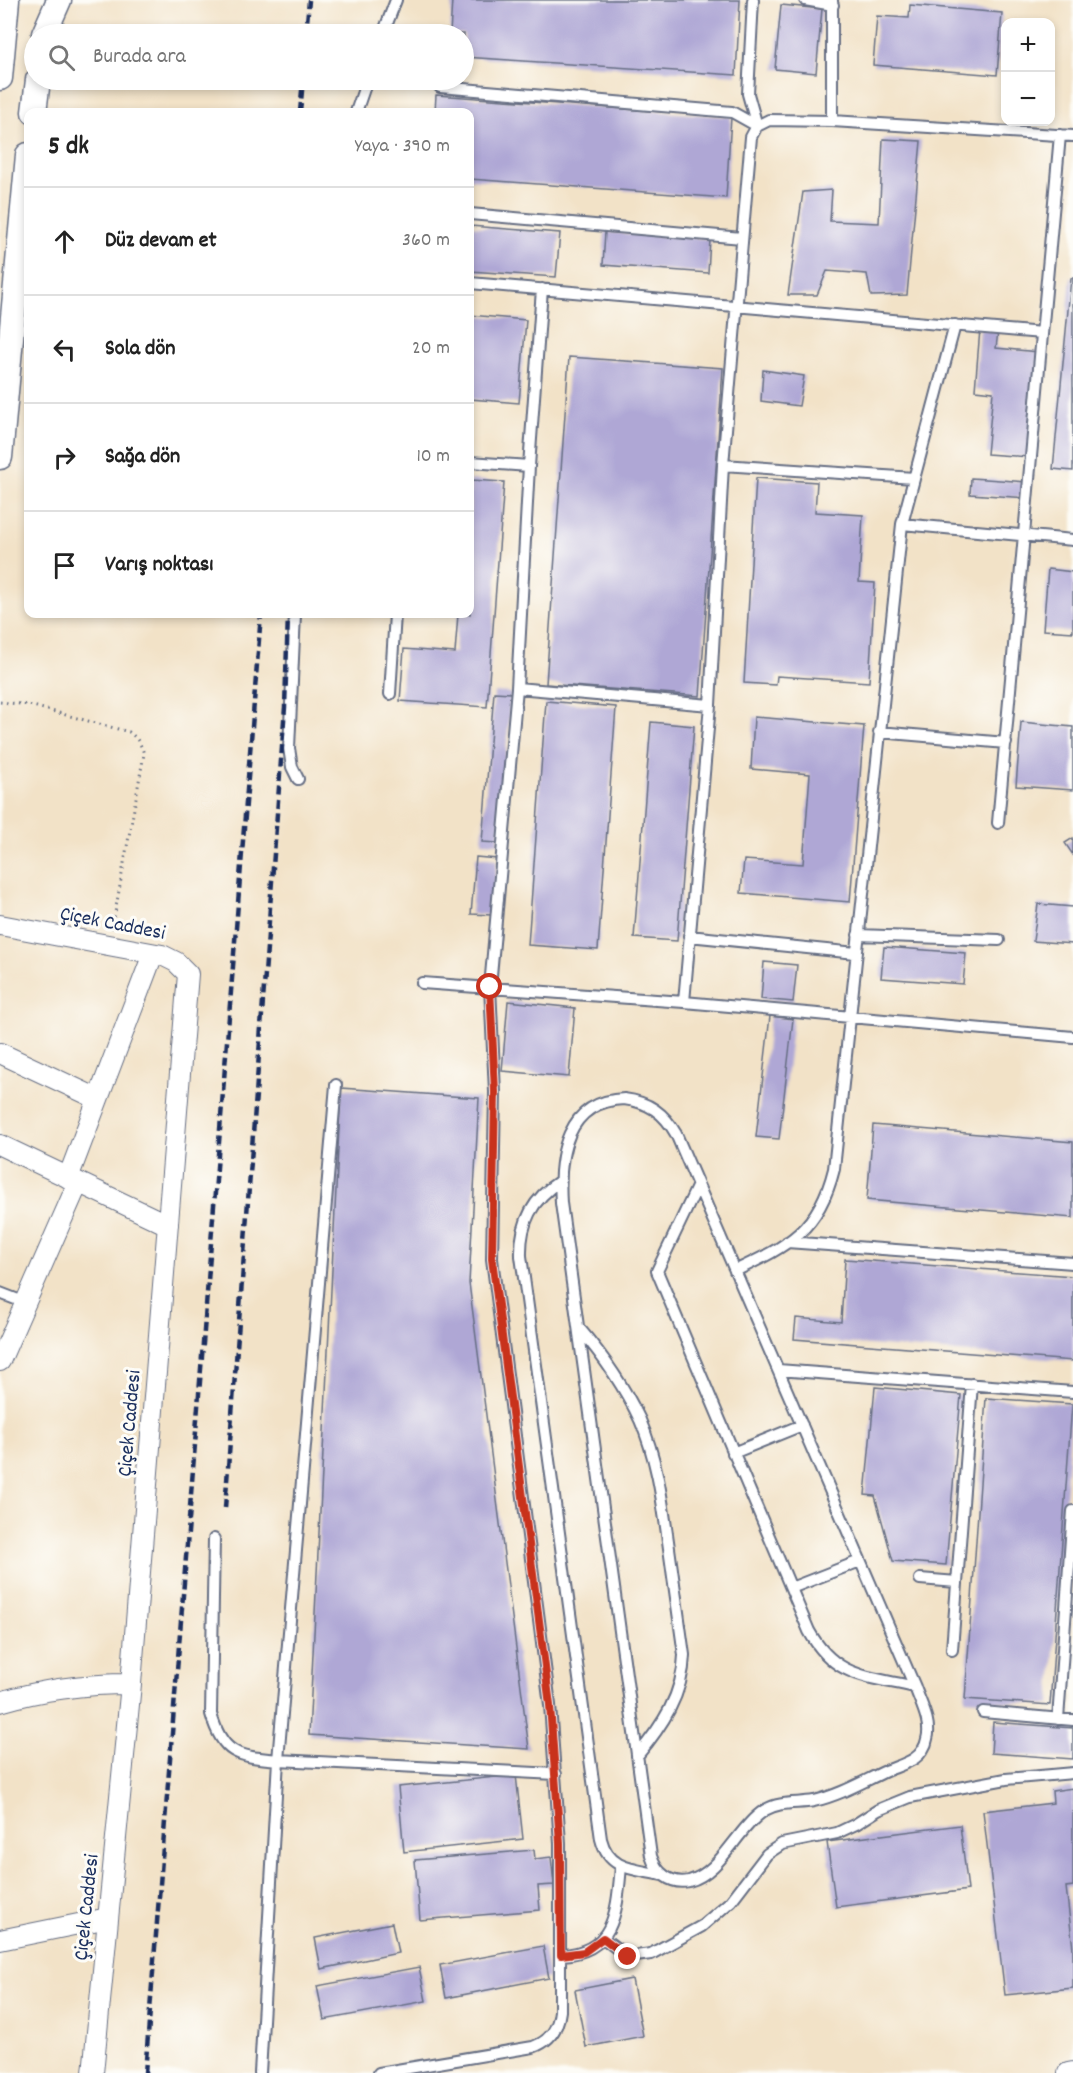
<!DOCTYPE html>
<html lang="tr">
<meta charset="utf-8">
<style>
body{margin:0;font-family:Dekko,sans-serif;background:#f2f2f2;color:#222}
.controls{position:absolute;right:18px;top:18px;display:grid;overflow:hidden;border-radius:12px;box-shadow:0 3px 9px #0003}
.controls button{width:54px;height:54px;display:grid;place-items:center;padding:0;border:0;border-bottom:2px solid #e0e0e0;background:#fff;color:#222;font:30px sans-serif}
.stop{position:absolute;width:18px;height:18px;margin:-14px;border:4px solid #c8321e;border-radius:50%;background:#fff}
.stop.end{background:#c8321e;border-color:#fff;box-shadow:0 2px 6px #0008}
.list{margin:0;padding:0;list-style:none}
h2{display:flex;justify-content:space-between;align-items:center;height:78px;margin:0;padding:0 24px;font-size:26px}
h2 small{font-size:20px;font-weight:400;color:#767676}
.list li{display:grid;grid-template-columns:39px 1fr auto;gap:18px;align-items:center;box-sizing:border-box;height:108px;padding:0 24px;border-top:2px solid #e0e0e0}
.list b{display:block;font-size:22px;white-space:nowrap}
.list em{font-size:20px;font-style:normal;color:#767676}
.icon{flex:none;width:33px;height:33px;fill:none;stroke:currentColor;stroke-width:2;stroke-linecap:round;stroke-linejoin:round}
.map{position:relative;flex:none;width:1073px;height:2073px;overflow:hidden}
.search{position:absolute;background:#fff;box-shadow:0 3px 9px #0003;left:24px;top:24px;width:450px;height:66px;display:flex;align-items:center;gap:15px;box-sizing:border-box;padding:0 21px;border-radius:33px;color:#767676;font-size:22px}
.panel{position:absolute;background:#fff;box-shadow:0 3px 9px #0003;left:24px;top:108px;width:450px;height:510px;border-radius:12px}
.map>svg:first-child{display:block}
.building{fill:#afa7d5}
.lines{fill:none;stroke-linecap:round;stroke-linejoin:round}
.service-casing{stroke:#666e83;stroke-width:14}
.minor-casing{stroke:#666e83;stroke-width:22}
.tertiary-casing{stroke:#666e83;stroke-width:27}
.path{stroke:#666e83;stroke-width:3;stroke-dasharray:1.5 4.5;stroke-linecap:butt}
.service{stroke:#fff;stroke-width:10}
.minor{stroke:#fff;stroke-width:20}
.tertiary{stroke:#fff;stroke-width:24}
.rail{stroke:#1b2f5e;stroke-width:4.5;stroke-dasharray:9 4.5;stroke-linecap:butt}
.route{stroke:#c8321e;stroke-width:8}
.labels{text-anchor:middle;stroke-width:6;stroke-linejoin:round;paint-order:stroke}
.street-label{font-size:21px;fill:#1b2f5e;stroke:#fdfcf7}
</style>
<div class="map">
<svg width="1073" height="2073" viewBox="0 0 1073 2073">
<rect width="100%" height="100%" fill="#fdfcf7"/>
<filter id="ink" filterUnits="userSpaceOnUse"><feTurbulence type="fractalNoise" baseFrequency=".0167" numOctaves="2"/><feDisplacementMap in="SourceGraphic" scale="12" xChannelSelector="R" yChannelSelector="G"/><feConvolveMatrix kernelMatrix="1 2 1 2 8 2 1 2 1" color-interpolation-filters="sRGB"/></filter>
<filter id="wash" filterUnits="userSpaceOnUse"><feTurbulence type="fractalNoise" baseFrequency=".008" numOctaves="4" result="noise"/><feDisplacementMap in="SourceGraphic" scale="24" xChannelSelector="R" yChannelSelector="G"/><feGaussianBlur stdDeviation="1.35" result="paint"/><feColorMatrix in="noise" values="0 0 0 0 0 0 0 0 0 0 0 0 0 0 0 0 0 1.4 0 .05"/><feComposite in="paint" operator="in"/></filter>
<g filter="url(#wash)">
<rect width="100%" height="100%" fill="#f2e2c7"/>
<g id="blocks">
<path class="building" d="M452,0H740L736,75L464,57V34H450Z
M781,5L822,9L816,73L775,69Z
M910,5L1002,13L997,75L873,65L877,16L909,18Z
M436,95L731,117L726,198L470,179V112H435Z
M883,139L921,141L907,295L871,296L867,274L827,271L817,295H788L803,192L832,190L830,221L879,223Z
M470,226L560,233L556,277L470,271Z
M605,232L710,239L708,273L603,265Z
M1071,278H1073V471L1053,469Z
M470,315L526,320L519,403L470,399Z
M980,329L998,331L996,348L1039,352L1030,457L987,454L993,392L975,390Z
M569,357L723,368L700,696L546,684Z
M763,370L804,376L799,406L761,401Z
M756,478L817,482L815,512L863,515L859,582L875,583L869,682L777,676L776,685L744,683Z
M971,478L1028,482L1027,498L970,494Z
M470,480L504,482L487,707L400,701L404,649L455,653L458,614H470Z
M1048,569L1073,572V632L1043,630Z
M494,692L511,693L498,843L482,842Z
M546,701L616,707L598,950L528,945Z
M754,717L864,726L850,902L741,893L744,860L803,864L810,774L751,769Z
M651,722L694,726L677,941L634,938Z
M1021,722L1073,727V790L1016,786Z
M1073,838V855L1065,843Z
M476,857L497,859L492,915L471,914Z
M1038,904L1073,907V944L1033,941Z
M884,947L966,953L963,984L881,978Z
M764,962L797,965L793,1002L761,999Z
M508,1001L575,1008L569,1077L502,1071Z
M770,1016L793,1019L779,1139L756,1137Z
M341,1088L479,1098L469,1283L529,1749L309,1735Z
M873,1125L1073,1142V1218L867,1200Z
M845,1259L1073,1276V1361L794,1339L796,1318L841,1322Z
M875,1387L961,1395L946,1565L893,1561L875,1496L865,1495Z
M986,1398L1072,1404L1050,1705L965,1699Z
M993,1722L1073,1728V1759L991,1753Z
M516,1775L523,1839L404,1852L398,1787Z
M1073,1788V1886L1066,1887L1073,1949V1988L1005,1995L983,1811L1053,1803L1052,1791Z
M960,1825L968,1890L836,1907L827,1842Z
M534,1850L535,1859L551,1857L554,1885L538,1886L540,1910L420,1920L415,1860Z
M392,1923L398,1953L321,1969L315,1938Z
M543,1946L549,1978L446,1998L440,1965Z
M419,1967L426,2001L324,2020L317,1986Z
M632,1979L643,2036L586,2047L575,1990Z"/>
</g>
</g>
<g filter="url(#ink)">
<use href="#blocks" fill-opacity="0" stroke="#666e83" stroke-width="1.5"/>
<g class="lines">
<g class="service-casing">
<path id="service" d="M753,0L748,94L757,126
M805,0L833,5
M832,0V121
M383,34L396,0
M440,87L732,112L757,126
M356,112L367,80
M470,214L742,238
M470,283L1042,333
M470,462L529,466
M723,465L914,478
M902,524L1073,540
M295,614L289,748L292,767L298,779
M517,688L710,705
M390,694L395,614
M879,732L1006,743
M998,823L1060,135
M858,935L999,940
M689,936L856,953
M422,983L684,1002L1073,1037
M684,1002L710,705L723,465L751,137L757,126L769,120L832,121L1073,136
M624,1099C649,1102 664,1113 676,1134L915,1687C920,1702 932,1723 927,1739C926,1746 921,1754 915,1758C907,1764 895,1767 886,1771C862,1782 840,1795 814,1801C797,1804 780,1801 765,1810C737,1828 721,1873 689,1881C670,1885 656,1872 651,1856L561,1203C558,1156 566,1101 624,1099Z
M560,1181C532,1199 520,1223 521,1256L601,1839C609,1871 635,1869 662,1875
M698,1185L657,1271L809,1631C835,1678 867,1676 915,1687
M787,1242L1073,1263
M735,1271C789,1245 819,1230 834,1169L902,524L955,325
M0,1293L26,1303
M579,1328C603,1356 624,1386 640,1420C657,1459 662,1499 668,1541C673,1579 679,1617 684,1655C683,1695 662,1726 637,1756
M778,1370L1073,1392
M733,1453L802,1425
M214,1539L211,1714C223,1756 239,1756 278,1760L556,1774
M920,1579L957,1582
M791,1588L860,1561
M952,1650L972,1384
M983,1712L1073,1720
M1058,1719L1073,1511
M603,1938L628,1957L651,1954L702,1926L731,1901L767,1854L782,1844L837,1833L856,1824L878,1810L910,1797L1006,1779L1073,1773
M561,1955C616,1953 617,1909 621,1866
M260,2073L278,1760L336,1085
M379,2073L533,2047C550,2041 558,2029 560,2011V1843L550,1705L492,1259L495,1092L490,987L517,688L529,466L542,289"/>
</g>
<g class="minor-casing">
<path id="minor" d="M0,925L162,955L176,962L188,974L131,1684L93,2073
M0,1053L98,1099
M0,1145L168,1225
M68,1178L153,954
M0,1361L78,1183
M0,1702C43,1689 86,1684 131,1684
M0,1940L108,1918
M1068,2073L1073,2072"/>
</g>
<g class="tertiary-casing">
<path id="tertiary" d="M44,34L59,0
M0,78L7,0
M34,112L38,80
M0,457L28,155"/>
</g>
<path class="path" d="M0,702L29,705L129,732C137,738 141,744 144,754L112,929"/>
<use href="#service" class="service"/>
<use href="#minor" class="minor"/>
<use href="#tertiary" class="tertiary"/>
<path class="rail" d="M306,34L309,0
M300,112L303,80
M225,1508L285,707L288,614
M145,2073L261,614"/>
</g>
</g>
<g class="lines" filter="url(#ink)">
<path class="route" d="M490,987L495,1092L492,1259L550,1705L560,1843L561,1955L584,1952L603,1938L628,1957"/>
</g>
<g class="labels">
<g class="street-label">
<text transform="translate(113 922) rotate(11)" y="7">Çiçek Caddesi</text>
<text transform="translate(128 1423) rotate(-85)" y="7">Çiçek Caddesi</text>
<text transform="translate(85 1907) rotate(-84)" y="7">Çiçek Caddesi</text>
</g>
</g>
</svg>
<div class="controls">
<button>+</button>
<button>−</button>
</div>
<div class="stop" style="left:490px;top:987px"></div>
<div class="stop end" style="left:628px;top:1957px"></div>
<div class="search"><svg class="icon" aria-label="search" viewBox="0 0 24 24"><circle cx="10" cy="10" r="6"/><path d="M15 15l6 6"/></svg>Burada ara</div>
<section class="panel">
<h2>5 dk<small>Yaya · 390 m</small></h2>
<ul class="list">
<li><svg class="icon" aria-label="ahead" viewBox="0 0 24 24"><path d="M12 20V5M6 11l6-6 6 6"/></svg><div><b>Düz devam et</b></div><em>360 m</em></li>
<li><svg class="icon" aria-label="left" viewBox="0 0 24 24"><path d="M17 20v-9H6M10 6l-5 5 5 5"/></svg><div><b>Sola dön</b></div><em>20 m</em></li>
<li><svg class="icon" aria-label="right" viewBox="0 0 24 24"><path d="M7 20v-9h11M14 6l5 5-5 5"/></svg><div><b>Sağa dön</b></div><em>10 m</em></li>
<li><svg class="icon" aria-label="arrive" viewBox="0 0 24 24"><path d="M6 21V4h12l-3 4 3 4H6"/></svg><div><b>Varış noktası</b></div></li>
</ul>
</section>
</div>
